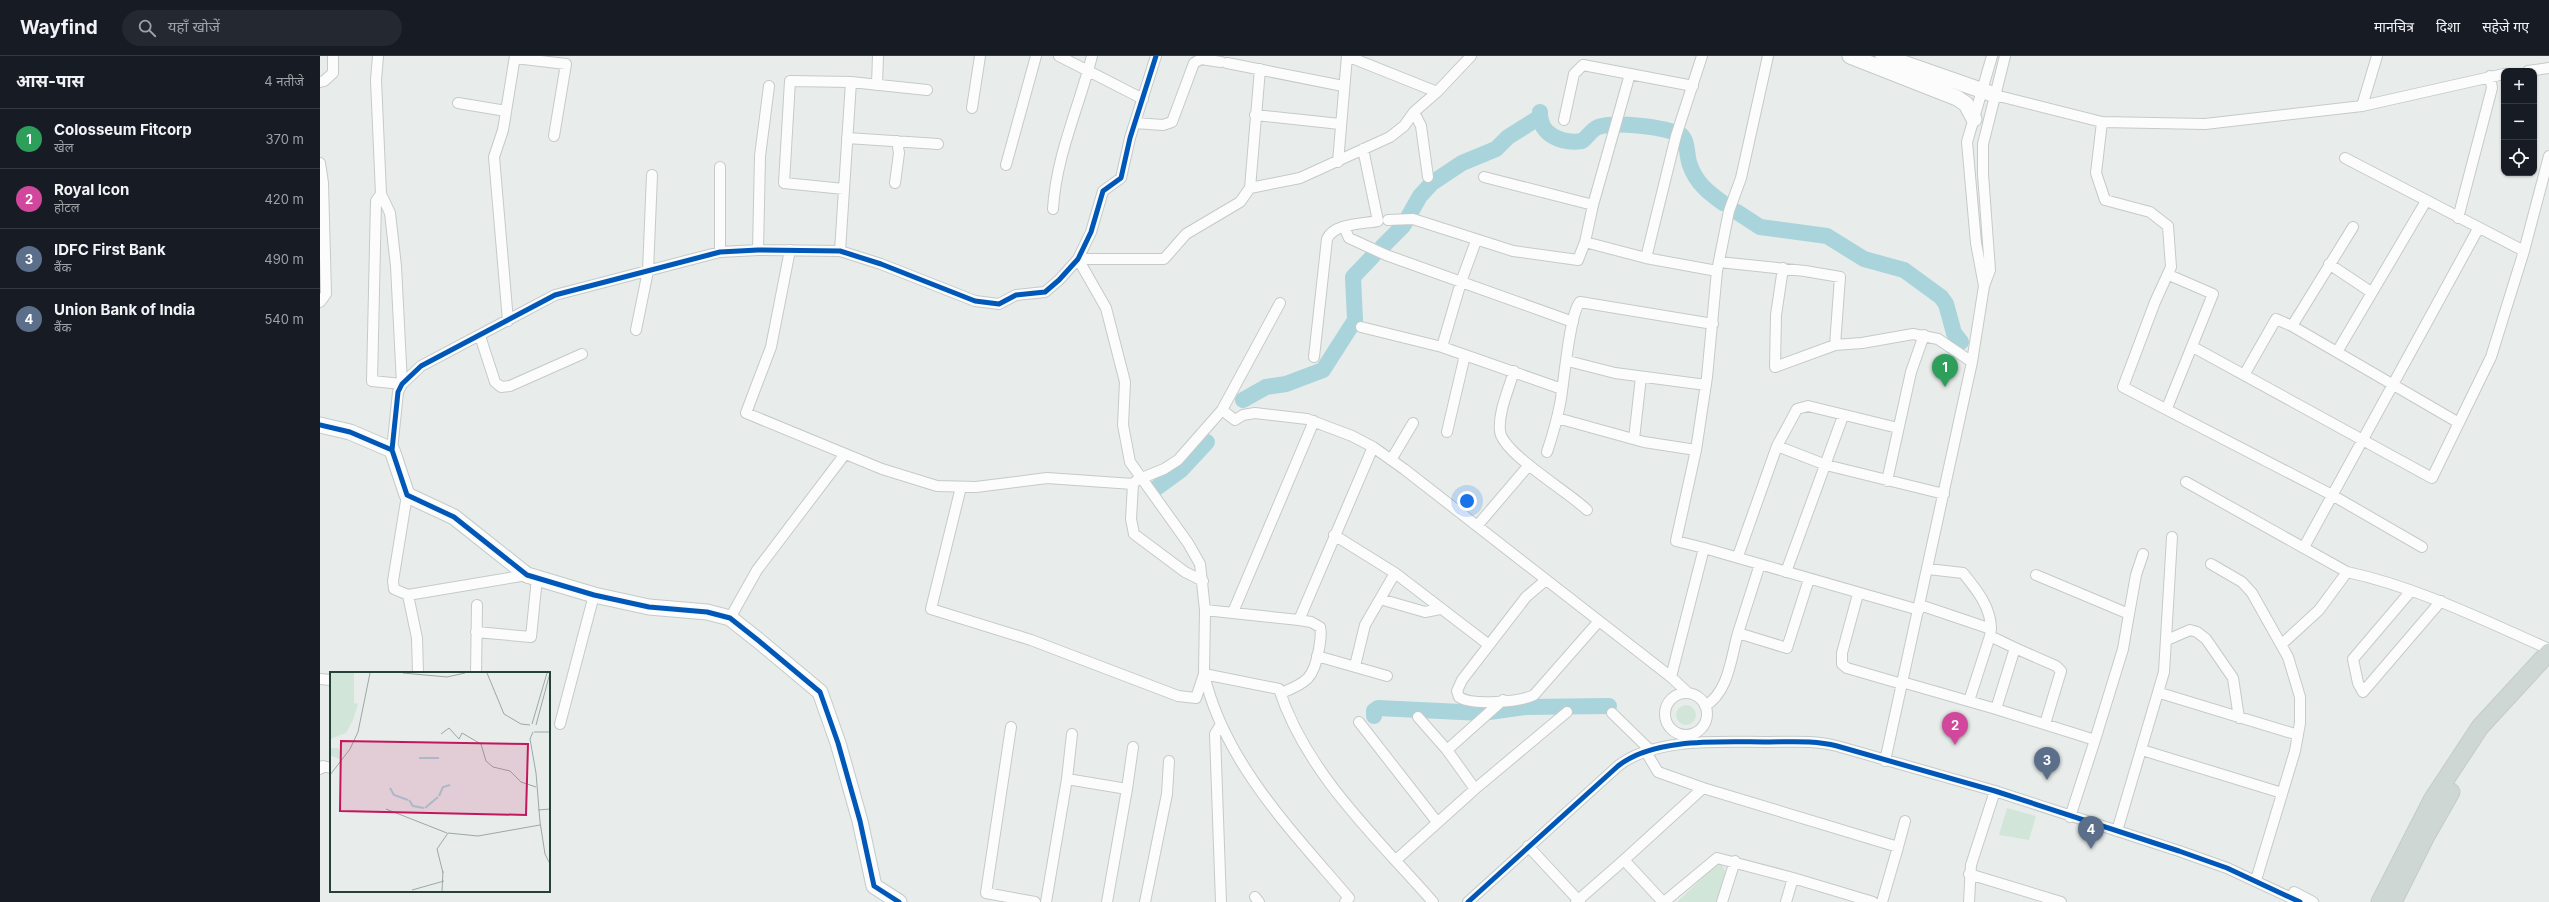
<!DOCTYPE html>
<html lang="hi">
<meta charset="utf-8">
<style>
body{margin:0;font-family:Inter,"Noto Sans Devanagari",sans-serif;background:#242831;color:#f1f3f6}
.controls{position:absolute;right:12px;top:12px;display:grid;overflow:hidden;border-radius:8px;box-shadow:0 1px 3px #0004}
.controls button{width:36px;height:36px;display:grid;place-items:center;padding:0;border:0;border-bottom:1px solid #363941;background:#171b24;color:#f1f3f6;font:20px sans-serif}
.you{position:absolute;left:1147px;top:445px;width:14px;height:14px;margin:-10px;border:3px solid #fff;border-radius:50%;background:#1a73e8;box-shadow:0 0 0 6px #1a73e833}
.badge{display:grid;place-items:center;width:26px;height:26px;border-radius:50%;background:#7c3aed;color:#fff;font-size:13px;font-weight:700}
.pin{position:absolute;translate:-50% -33px;filter:drop-shadow(0 1px 2px #0008)}
.pin::after{content:'';position:absolute;top:21px;width:14px;height:12px;background:inherit;clip-path:polygon(0 0,100% 0,50% 100%)}
.list{margin:0;padding:0;list-style:none}
h2{display:flex;justify-content:space-between;align-items:center;height:52px;margin:0;padding:0 16px;font-size:17px}
h2 small{font-size:13px;font-weight:400;color:#9ea1a6}
.list li{display:grid;grid-template-columns:26px 1fr auto;gap:12px;align-items:center;box-sizing:border-box;height:60px;padding:0 16px;border-top:1px solid #363941}
.list b{display:block;font-size:15px;white-space:nowrap}
.list p{margin:0;font-size:13px;white-space:nowrap;color:#9ea1a6}
.list em{font-size:13px;font-style:normal;color:#9ea1a6}
.icon{flex:none;width:22px;height:22px;fill:none;stroke:currentColor;stroke-width:2;stroke-linecap:round;stroke-linejoin:round}
.map{position:relative;flex:none;width:2229px;height:846px;overflow:hidden}
header{display:flex;align-items:center;gap:24px;box-sizing:border-box;height:56px;padding:0 20px;background:#171b24;border-bottom:1px solid #363941}
header strong{font-size:19px}
nav{display:flex;gap:22px;margin-inline-start:auto;font-size:14px}
.search{width:280px;height:36px;background:#242831;display:flex;align-items:center;gap:10px;box-sizing:border-box;padding:0 14px;border-radius:22px;color:#9ea1a6;font-size:15px}
main{display:flex}
aside{flex:1;background:#171b24}
.map>svg:first-child{display:block}
.green{fill:#d1e6d8}
.lines{fill:none;stroke-linecap:round;stroke-linejoin:round}
.river{stroke:#a9d4db;stroke-width:16}
.street-casing{stroke:#c5cac8;stroke-width:12}
.secondary-casing{stroke:#c3cbc8;stroke-width:17}
.primary-casing{stroke:#c3ccc9;stroke-width:19}
.street{stroke:#fcfcfc;stroke-width:10}
.secondary{stroke:#fcfcfc;stroke-width:15}
.primary{stroke:#cfd7d5;stroke-width:17}
.cycleway-casing{stroke:#f7fbf9;stroke-width:8}
.cycleway{stroke:#0057b8;stroke-width:5}
.inset-river{fill:none;stroke:#a9d4db;stroke-width:2}
.inset-road{fill:none;stroke:#9aa9a4;stroke-width:1}
.view{fill:#c2185b;fill-opacity:0.15;stroke:#c2185b;stroke-width:2}
.inset-edge{fill:none;stroke:#24423a;stroke-width:2}
</style>
<header>
<strong>Wayfind</strong>
<div class="search"><svg class="icon" aria-label="search" viewBox="0 0 24 24"><circle cx="10" cy="10" r="6"/><path d="M15 15l6 6"/></svg>यहाँ खोजें</div>
<nav><a>मानचित्र</a><a>दिशा</a><a>सहेजे गए</a></nav>
</header>
<main>
<aside>
<h2>आस-पास<small>4 नतीजे</small></h2>
<ul class="list">
<li><span class="badge" style="background:#2e9e5b">1</span><div><b>Colosseum Fitcorp</b><p>खेल</p></div><em>370 m</em></li>
<li><span class="badge" style="background:#d1479c">2</span><div><b>Royal Icon</b><p>होटल</p></div><em>420 m</em></li>
<li><span class="badge" style="background:#5c6f8a">3</span><div><b>IDFC First Bank</b><p>बैंक</p></div><em>490 m</em></li>
<li><span class="badge" style="background:#5c6f8a">4</span><div><b>Union Bank of India</b><p>बैंक</p></div><em>540 m</em></li>
</ul>
</aside>
<div class="map">
<svg width="2229" height="846" viewBox="0 0 2229 846">
<rect width="100%" height="100%" fill="#e8edeb"/>
<path class="green" d="M1356 659a10 10 0 1 1 20 0a10 10 0 1 1-20 0Z
M1687,752L1716,760L1709,784L1679,779Z
M1402,809L1406,817L1397,846H1357L1395,810Z"/>
<g class="lines">
<path class="river" d="M1220,56C1219,79 1242,88 1262,85C1268,81 1271,74 1278,71C1295,65 1345,71 1361,79C1369,87 1366,100 1370,109C1376,127 1389,137 1403,147
M1417,156L1440,171L1507,180L1544,203L1584,214L1621,241L1626,248L1634,277L1641,286
M1062,191L1083,170L1100,140L1112,127L1142,107L1176,93L1188,81L1220,61
M923,344L946,331L966,328L1003,314L1035,264L1033,221L1053,200
M835,433L861,414L887,386
M1054,660V655L1058,652L1162,657L1206,651L1289,650"/>
<g class="street-casing">
<path id="street" d="M58,0L56,24L61,138L70,157L76,210L82,328L52,325L56,145L61,138
M739,0L823,43
M195,2L246,8L234,80
M907,7L1023,30
M2208,15L2229,12
M0,26L4,25L13,17V0
M557,29L558,0
M1117,36L1151,0
M1675,39L1782,66L1885,68L2042,50L2184,18
M138,47L186,55
M2042,50L2057,0
M652,52L660,0
M1094,56L1101,70L1108,121
M935,59L1020,68
M1244,64L1254,18L1263,9L1373,30
M1782,66L1776,117L1785,144L1830,156L1848,170L1851,211L1835,246L1803,331L2012,439L2102,491
M815,67L843,69L852,66L874,7L881,3L901,6
M527,82L618,88
M2025,102L2204,195
M1018,106L1027,0
M0,107L3,127L6,238L0,246
M686,109L716,0
M1164,121L1273,149
M575,127L579,97L577,85
M930,132L980,122L1070,81L1084,70L1094,56L1117,36L1027,0
M524,133L464,127L470,25L531,26L607,34
M733,153C736,100 759,51 772,0
M2138,162L2172,32L2170,20
M1068,164L1093,163L1193,195L1258,204L1265,186L1273,149L1310,18
M1024,171L1029,182L1066,199L1253,266
M1265,186L1326,202
M438,194L440,100L449,30
M470,194L451,291L426,357L562,413L617,430L656,431L727,422L813,428
M520,195L531,26
M400,196V111
M758,203L786,252L805,326L803,369L810,406L868,487L880,508L885,554L884,618L959,633C986,717 1056,781 1113,846
M758,203H844L866,178L920,146L930,132L940,13
M1399,206L1485,215L1520,221L1515,289
M2009,208L2051,236
M1463,212L1456,259L1455,311L1515,289L1542,287L1593,278L1618,283L1652,306
M1397,215L1409,155L1421,122L1448,0
M1664,230L1656,187L1647,86L1672,0
M188,265L174,101L183,74L195,0
M1972,270L2139,367
M1041,271L1122,291L1242,333
M316,274L328,215L332,119
M160,280L175,326L181,331L190,330L262,298
M1122,291L1141,226L1156,185
M1873,291L2112,422L2171,301L2204,195L2229,100
M2017,296L2106,145
M994,301L1007,183C1014,167 1043,168 1058,165L1043,93
M1248,305L1295,317L1386,329
M1194,315C1189,333 1178,356 1180,375C1182,397 1249,436 1267,454
M1924,319L1956,263L1972,270L2033,171
M1847,352L1893,238L1849,219
M902,354L915,364L923,359L935,357L987,363L1032,380L1053,391
M1237,362L1324,386L1376,394
M1127,376L1145,299
M1314,383L1321,321
M1457,390L1506,409L1624,438
M72,394L78,336L82,328L101,310L235,239L400,196L438,194L520,195L561,208L655,245L679,248L696,239L725,236L739,224L758,203L771,176L783,135L801,122L810,82L836,0
M1227,396C1232,381 1237,364 1240,348C1244,329 1249,258 1260,246L1393,268
M1071,404L1093,367
M1567,425L1591,316L1604,279
M1866,426L2027,516C2097,531 2163,564 2229,593
M641,431L611,553L711,584L858,640L876,642L884,618C904,706 972,775 1029,842L1025,846
M87,439L73,525L74,533L88,539L207,519
M1157,470L1209,409
M1014,479L1075,517L1169,589
M1984,491L2158,173
M1384,492L1599,554
M1418,500L1457,390L1477,353L1488,350L1578,372
M1440,508L1418,577L1467,592L1489,523
M1891,508L1922,526L1932,537L1968,601L1980,641V667L1975,695L1936,824
M1608,513L1643,517C1656,533 1671,551 1671,573
M1466,516L1523,360
M1716,519L1809,558L1803,593L1775,684
M1226,524L1206,541L1142,624L1137,635L1139,641C1152,650 1200,646 1214,639L1279,565
M883,525L865,516L814,478L811,463L813,428L817,424L844,413L858,404L902,354L960,247
M2090,536L2033,603L2038,627L2043,636L2121,545
M1538,538L1522,597V608L1527,612L1582,628
M88,539L97,582L98,617
M1060,543L1105,556L1120,553
M885,554L979,564L991,566L1000,571C1002,579 1000,586 999,593C994,622 987,627 961,637
M913,556L994,365
M1809,558L1816,519L1823,498
M410,562L437,514L525,398
M979,564L1053,391L1084,413L1351,621L1368,637
M156,576L211,581L217,522
M1847,584L1870,574L1877,576L1886,583L1913,622L1919,662
M1962,588L1999,554L2027,516
M1695,592L1736,610L1741,615L1725,668
M997,600L1067,620
M1035,610L1045,569L1075,517
M156,617L157,549
M1351,621L1384,492L1356,485L1376,394L1387,321L1397,215L1326,202L1356,80L1382,0
M0,623L11,624
M1582,626L1676,653L1695,592L1670,580L1671,573L1600,549
M1840,637L1978,679
M1345 658a21 21 0 1 1 42 0a21 21 0 1 1-42 0Z
M1649,645L1670,580
M1385,650C1409,636 1411,601 1418,577
M1676,653L1775,684L1750,761
M1292,657L1331,695
M1098,661L1127,694L1155,733
M1039,666L1117,766
M240,668L274,539
M900,670L895,678L901,846
M691,671L666,837L715,846
M1127,694L1183,644
M1822,694L1962,737
M1326,696L1338,716L1383,732
M1565,705L1652,306L1664,230L1670,214L1663,118V88L1685,0
M0,713L3,710L11,712
M747,723L752,678
M807,733L813,691
M1797,775L1844,616L1852,481
M1208,790L1260,846
M1578,791L1585,765
M1076,804L1155,733L1247,656
M1649,818L1741,846
M1974,836L1993,846
M935,841L939,846
M726,846L747,723L807,733L787,846
M825,846L847,738L849,705
M1148,846L1298,710C1334,681 1403,686 1447,686C1470,686 1494,684 1517,690L1675,735L1859,795L1907,812L1980,846
M1256,846L1304,804
M1343,846L1304,804L1383,732L1578,791L1562,846
M1344,846L1397,802L1473,822
M1402,846L1415,805
M1466,846L1473,822L1553,846
M1649,846L1651,809L1675,735"/>
</g>
<g class="secondary-casing">
<path id="secondary" d="M1530,0L1637,42L1646,48L1654,63
M1563,0L1675,39
M0,369L30,376L72,394L87,439L134,461L207,519L274,539L329,551L387,556L410,562L439,585L500,636L518,687L540,765L554,830L579,846"/>
</g>
<g class="primary-casing">
<path id="primary" d="M2060,846L2112,744L2160,671L2229,596
M2073,846L2106,780L2131,736"/>
</g>
<use href="#street" class="street"/>
<use href="#secondary" class="secondary"/>
<use href="#primary" class="primary"/>
<g class="cycleway-casing">
<path id="cycleway" d="M0,369L30,376L72,394L87,439L134,461L207,519L274,539L329,551L387,556L410,562L439,585L500,636L518,687L540,765L554,830L579,846
M72,394L78,336L82,328L101,310L235,239L400,196L438,194L520,195L561,208L655,245L679,248L696,239L725,236L739,224L758,203L771,176L783,135L801,122L810,82L836,0
M1148,846L1298,710C1334,681 1403,686 1447,686C1470,686 1494,684 1517,690L1675,735L1859,795L1907,812L1980,846"/>
</g>
<use href="#cycleway" class="cycleway"/>
</g>
<g transform="translate(10 616)">
<rect width="220" height="220" fill="#e8edeb"/>
<path d="M0,1H24V31L28,32L23,48L16,61L0,67ZM0,73L1,76H8L12,83L9,87L0,83Z" fill="#d1e6d8"/>
<path class="inset-river" d="M89,86H109M60,116L64,123L78,128M109,124L113,115L120,113M79,128L83,134L94,136M95,136L108,125"/>
<path class="inset-road" d="M73,1L117,5L135,1M157,1L174,42L191,52L200,53M202,52L217,1M206,53L220,1M203,60L200,67L206,101L210,150L215,182L220,192M204,60H220M111,62L119,56L129,67L132,61L151,72L156,89L163,95L180,99L191,110L206,115M0,103L20,77L28,60L40,1M56,137L117,161M208,138L220,137M118,161L148,164L210,153M113,201L107,177L118,161M82,218L114,209M112,219L113,199"/>
<path class="view" d="M11,69L198,72L196,143L10,139Z"/>
<rect width="220" height="220" class="inset-edge"/>
</g>
</svg>
<div class="controls">
<button>+</button>
<button>−</button>
<button><svg class="icon" aria-label="locate" viewBox="0 0 24 24"><circle cx="12" cy="12" r="6"/><path d="M12 2v4M12 18v4M2 12h4M18 12h4"/></svg></button>
</div>
<div class="you"></div>
<div class="pin badge" style="left:1625px;top:331px;background:#2e9e5b">1</div>
<div class="pin badge" style="left:1635px;top:689px;background:#d1479c">2</div>
<div class="pin badge" style="left:1727px;top:724px;background:#5c6f8a">3</div>
<div class="pin badge" style="left:1771px;top:793px;background:#5c6f8a">4</div>
</div>
</main>
